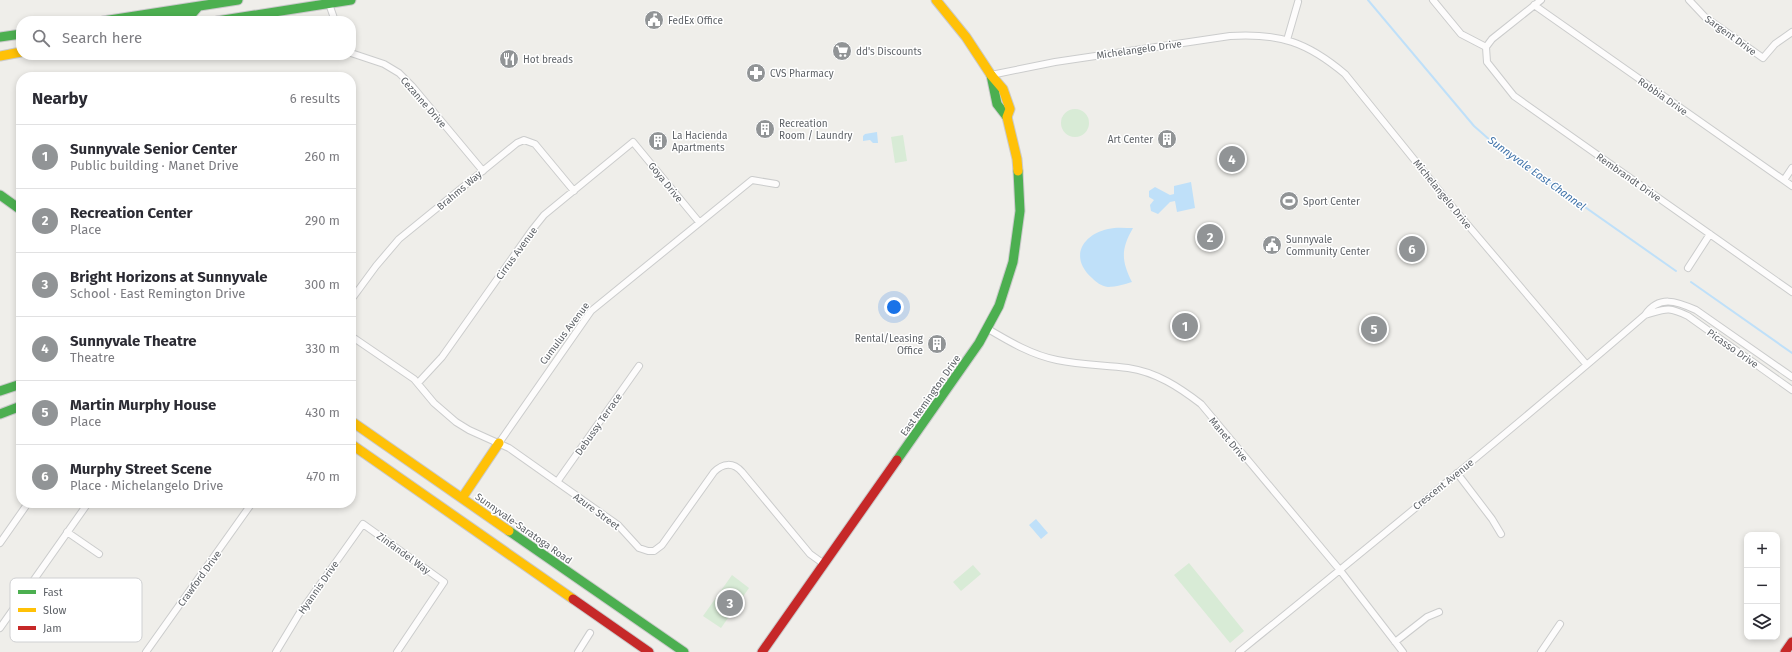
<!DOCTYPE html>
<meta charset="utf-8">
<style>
body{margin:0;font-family:"Fira Sans",sans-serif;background:#f2f2f3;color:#2b2b33}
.controls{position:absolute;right:12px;bottom:12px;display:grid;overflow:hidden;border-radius:8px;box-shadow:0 2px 6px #0003}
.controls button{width:36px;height:36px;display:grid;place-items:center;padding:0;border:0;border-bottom:1px solid #e1e1e2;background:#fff;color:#2b2b33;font:20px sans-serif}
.you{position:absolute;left:894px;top:307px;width:14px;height:14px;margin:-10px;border:3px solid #fff;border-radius:50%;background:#1a73e8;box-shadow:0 0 0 6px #1a73e833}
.badge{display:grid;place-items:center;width:26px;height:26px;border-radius:50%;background:#919496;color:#fff;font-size:13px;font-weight:700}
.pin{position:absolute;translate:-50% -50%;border:2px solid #fff;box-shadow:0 1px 4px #0006}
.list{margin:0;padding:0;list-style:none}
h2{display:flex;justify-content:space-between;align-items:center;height:52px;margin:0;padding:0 16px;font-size:17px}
h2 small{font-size:13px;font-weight:400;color:#7c7c81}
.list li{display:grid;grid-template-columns:26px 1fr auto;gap:12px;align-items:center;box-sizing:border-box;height:64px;padding:0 16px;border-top:1px solid #e1e1e2}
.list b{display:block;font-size:15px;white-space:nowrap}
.list p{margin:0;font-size:13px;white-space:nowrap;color:#7c7c81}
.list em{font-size:13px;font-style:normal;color:#7c7c81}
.icon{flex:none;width:22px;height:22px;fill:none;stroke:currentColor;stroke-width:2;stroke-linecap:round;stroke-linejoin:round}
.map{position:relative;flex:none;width:1792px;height:652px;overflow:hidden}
.search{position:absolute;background:#fff;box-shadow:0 2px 6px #0003;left:16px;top:16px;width:340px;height:44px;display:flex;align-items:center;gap:10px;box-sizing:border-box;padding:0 14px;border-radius:16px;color:#7c7c81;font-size:15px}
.panel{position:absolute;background:#fff;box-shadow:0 2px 6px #0003;left:16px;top:72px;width:340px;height:436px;border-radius:16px}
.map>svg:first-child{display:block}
.green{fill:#d8ebd6}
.water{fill:#bfe0f9}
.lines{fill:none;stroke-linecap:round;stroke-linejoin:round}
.stream{stroke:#bfe0f9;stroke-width:2}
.street-casing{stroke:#cbcccc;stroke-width:8}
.fast-casing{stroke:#cacacb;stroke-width:11}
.slow-casing{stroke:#cacacb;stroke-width:11}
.jam-casing{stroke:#cacacb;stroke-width:11}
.street{stroke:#fdfcfc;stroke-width:6}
.fast{stroke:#4caf50;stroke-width:9}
.slow{stroke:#ffc107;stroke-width:9}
.jam{stroke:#c62828;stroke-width:9}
.labels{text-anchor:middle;stroke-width:3;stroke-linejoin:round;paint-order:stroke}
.poi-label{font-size:10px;fill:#5f6368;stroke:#fff;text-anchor:start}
.street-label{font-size:10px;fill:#5f6368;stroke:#fff}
.water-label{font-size:11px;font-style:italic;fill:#4174aa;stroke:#fff}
.key{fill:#fff;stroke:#cfd0d2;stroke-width:1}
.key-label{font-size:11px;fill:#5f6368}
</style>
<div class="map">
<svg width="1792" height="652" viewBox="0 0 1792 652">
<rect width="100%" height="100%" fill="#efeeea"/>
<path class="green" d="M1061 123a14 14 0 1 1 28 0a14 14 0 1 1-28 0Z
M903,135L907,161L895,163L891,137Z
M1189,563L1244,631L1230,643L1174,575Z
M973,565L981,574L961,591L953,582Z
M732,575L749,588L721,628L703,616Z"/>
<path class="water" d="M877,132L878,143H873L870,140L863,141V136L865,134Z
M1191,182L1195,208L1177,212L1175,201L1170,202L1158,214L1151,211L1150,205L1154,200L1149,197V191L1155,187L1170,195L1174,194V186Z
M1133,228C1121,249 1121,260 1132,282C1125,284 1116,287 1108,287C1101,286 1096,282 1092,278C1069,257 1082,235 1108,229C1116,227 1125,228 1133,228Z
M1036,519L1048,533L1041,539L1029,525Z"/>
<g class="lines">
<path class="stream" d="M1368,0L1474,126L1491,141L1676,271
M1691,282L1792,353"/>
<g class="street-casing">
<path id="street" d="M1433,0L1461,34L1486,47
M1689,0L1705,17L1763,58L1775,44L1792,32
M328,1L335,21
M1534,5L1792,186
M1287,40L1298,2
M1486,47L1487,62L1514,96L1792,292
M1486,47L1492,39L1541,0
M351,53L384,64L399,73L412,86L483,171
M991,75L1055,62L1230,36C1280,33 1307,42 1345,74L1450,204L1586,364
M1784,180L1792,168
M1688,268L1710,234
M351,300L376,266L399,239L517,143L524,140L535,144L574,191
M1645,315C1666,309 1667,306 1688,316L1792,390
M988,329C1010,342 1032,355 1057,360C1081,365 1104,365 1128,368C1156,372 1179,387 1201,404L1339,569L1403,652
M351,336L414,379L434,403L456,422L469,430L509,448L618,525L639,548L648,551H654L662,545L714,472C723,463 733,462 742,472L810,554L824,564
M418,383L442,357L532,230L544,215L633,142L699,222
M499,443L591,311L752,180L776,184
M1457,473L1492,519L1501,534
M557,482L639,366
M67,532L99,554
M0,543L28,503
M18,602L48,624
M0,628L88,503
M1395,642L1427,617L1439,612
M146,652L252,503
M276,652L299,614L363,524L444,582L397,652
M578,652L590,633
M1239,652C1376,541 1512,430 1645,315C1659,295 1676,301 1696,310L1792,377
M1541,652L1560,624"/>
</g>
<g class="fast-casing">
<path id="fast" d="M103,21L238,0
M155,21L191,15L198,7
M217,21L351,0
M0,37L21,34
M991,75L997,104L1007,117
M0,195L21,210
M0,391L21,384
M0,414L21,406
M897,460L979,343L999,306L1013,262L1020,211L1018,171
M509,531L684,652"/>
</g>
<g class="slow-casing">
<path id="slow" d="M936,0L966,37L991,75L1003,89L1010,109L1007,117L1017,159L1018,171
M0,56L21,52
M351,421L509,531
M351,444L573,599
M462,498L499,443"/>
</g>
<g class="jam-casing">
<path id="jam" d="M573,599L649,652
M762,652L897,460
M1785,652L1792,642"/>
</g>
<use href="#street" class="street"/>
<use href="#fast" class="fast"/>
<use href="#slow" class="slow"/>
<use href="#jam" class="jam"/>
</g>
<defs>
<g id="civic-disc" transform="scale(1)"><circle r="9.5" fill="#919496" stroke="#fff"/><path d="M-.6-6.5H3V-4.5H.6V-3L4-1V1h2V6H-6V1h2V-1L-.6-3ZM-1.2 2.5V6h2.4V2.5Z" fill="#fff"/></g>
<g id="supermarket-disc" transform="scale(1)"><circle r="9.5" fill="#919496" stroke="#fff"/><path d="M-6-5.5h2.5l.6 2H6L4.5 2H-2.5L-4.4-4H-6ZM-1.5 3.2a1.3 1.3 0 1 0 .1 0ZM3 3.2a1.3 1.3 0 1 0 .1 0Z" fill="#fff"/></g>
<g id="restaurant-disc" transform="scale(1)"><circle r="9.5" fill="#919496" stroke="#fff"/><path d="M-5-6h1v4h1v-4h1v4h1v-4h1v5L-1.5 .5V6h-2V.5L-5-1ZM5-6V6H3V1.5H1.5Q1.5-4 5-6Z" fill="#fff"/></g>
<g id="pharmacy-disc" transform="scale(1)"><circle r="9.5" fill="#919496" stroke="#fff"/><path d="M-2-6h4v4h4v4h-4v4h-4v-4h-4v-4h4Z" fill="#fff"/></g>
<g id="building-disc" transform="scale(1)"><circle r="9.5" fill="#919496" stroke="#fff"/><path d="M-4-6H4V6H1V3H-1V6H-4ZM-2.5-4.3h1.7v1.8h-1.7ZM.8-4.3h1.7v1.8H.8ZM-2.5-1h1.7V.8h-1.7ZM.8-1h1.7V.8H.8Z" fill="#fff"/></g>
<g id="stadium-disc" transform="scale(1)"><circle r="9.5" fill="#919496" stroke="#fff"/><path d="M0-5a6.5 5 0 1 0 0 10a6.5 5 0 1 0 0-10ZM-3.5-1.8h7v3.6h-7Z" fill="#fff"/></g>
</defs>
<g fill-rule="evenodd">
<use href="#civic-disc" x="654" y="20"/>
<use href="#supermarket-disc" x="842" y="51"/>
<use href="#restaurant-disc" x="509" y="59"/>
<use href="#pharmacy-disc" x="756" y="73"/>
<use href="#building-disc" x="765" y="129"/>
<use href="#building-disc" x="1167" y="139"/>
<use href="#building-disc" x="658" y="141"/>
<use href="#stadium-disc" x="1289" y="201"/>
<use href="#civic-disc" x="1272" y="245"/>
<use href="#building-disc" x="937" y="344"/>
</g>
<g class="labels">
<g class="poi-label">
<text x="668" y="24">FedEx Office</text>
<text x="856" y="55">dd's Discounts</text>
<text x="523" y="63">Hot breads</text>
<text x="770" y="77">CVS Pharmacy</text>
<text x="779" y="127">Recreation<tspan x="779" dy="12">Room / Laundry</tspan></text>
<text x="672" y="139">La Hacienda<tspan x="672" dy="12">Apartments</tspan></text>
<text x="1153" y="143" text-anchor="end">Art Center</text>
<text x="1303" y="205">Sport Center</text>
<text x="1286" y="243">Sunnyvale<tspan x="1286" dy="12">Community Center</tspan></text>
<text x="923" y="342" text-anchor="end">Rental/Leasing<tspan x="923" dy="12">Office</tspan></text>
</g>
<g class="street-label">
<text transform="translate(1731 35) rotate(36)" y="4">Sargent Drive</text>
<text transform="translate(1139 49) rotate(-8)" y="4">Michelangelo Drive</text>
<text transform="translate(1663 96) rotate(35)" y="4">Robbia Drive</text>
<text transform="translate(424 102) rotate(49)" y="4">Cezanne Drive</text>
<text transform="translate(1629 177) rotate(35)" y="4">Rembrandt Drive</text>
<text transform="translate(666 182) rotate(51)" y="4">Goya Drive</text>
<text transform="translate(459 190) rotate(-40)" y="4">Brahms Way</text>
<text transform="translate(1443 194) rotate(51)" y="4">Michelangelo Drive</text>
<text transform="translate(516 253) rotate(-54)" y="4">Cirrus Avenue</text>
<text transform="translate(564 333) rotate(-53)" y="4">Cumulus Avenue</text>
<text transform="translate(1733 348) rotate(35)" y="4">Picasso Drive</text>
<text transform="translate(930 395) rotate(-55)" y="4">East Remington Drive</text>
<text transform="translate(598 424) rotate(-55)" y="4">Debussy Terrace</text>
<text transform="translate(1229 439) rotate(50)" y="4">Manet Drive</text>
<text transform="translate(1443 484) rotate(-39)" y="4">Crescent Avenue</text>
<text transform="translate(597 511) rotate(36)" y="4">Azure Street</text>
<text transform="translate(524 528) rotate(35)" y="4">Sunnyvale-Saratoga Road</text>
<text transform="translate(404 553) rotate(36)" y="4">Zinfandel Way</text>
<text transform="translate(199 578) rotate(-54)" y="4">Crawford Drive</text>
<text transform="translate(318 587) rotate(-55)" y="4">Hyannis Drive</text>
</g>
<g class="water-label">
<text transform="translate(1537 173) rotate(36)" y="4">Sunnyvale East Channel</text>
</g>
</g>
<rect x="10" y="578" width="132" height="64" rx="6" class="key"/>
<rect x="18" y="590" width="18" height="4" fill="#4caf50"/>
<rect x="18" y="608" width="18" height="4" fill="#ffc107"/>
<rect x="18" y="626" width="18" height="4" fill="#c62828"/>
<g class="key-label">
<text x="43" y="596">Fast</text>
<text x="43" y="614">Slow</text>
<text x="43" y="632">Jam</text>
</g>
</svg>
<div class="controls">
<button>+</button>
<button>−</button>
<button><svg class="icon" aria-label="layers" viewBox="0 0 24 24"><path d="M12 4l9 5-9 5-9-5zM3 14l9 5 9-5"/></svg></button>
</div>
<div class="you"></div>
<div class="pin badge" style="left:1185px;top:326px">1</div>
<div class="pin badge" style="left:1210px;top:237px">2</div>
<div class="pin badge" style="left:730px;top:603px">3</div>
<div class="pin badge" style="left:1232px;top:159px">4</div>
<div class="pin badge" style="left:1374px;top:329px">5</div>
<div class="pin badge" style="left:1412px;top:249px">6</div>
<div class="search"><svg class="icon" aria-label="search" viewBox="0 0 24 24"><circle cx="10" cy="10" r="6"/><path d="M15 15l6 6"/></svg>Search here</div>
<section class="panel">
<h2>Nearby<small>6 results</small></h2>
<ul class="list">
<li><span class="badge">1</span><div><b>Sunnyvale Senior Center</b><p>Public building · Manet Drive</p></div><em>260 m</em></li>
<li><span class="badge">2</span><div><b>Recreation Center</b><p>Place</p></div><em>290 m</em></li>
<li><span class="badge">3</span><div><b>Bright Horizons at Sunnyvale</b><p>School · East Remington Drive</p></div><em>300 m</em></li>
<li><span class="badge">4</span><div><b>Sunnyvale Theatre</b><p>Theatre</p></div><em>330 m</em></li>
<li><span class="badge">5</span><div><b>Martin Murphy House</b><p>Place</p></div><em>430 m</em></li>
<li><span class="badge">6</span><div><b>Murphy Street Scene</b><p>Place · Michelangelo Drive</p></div><em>470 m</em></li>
</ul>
</section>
</div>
